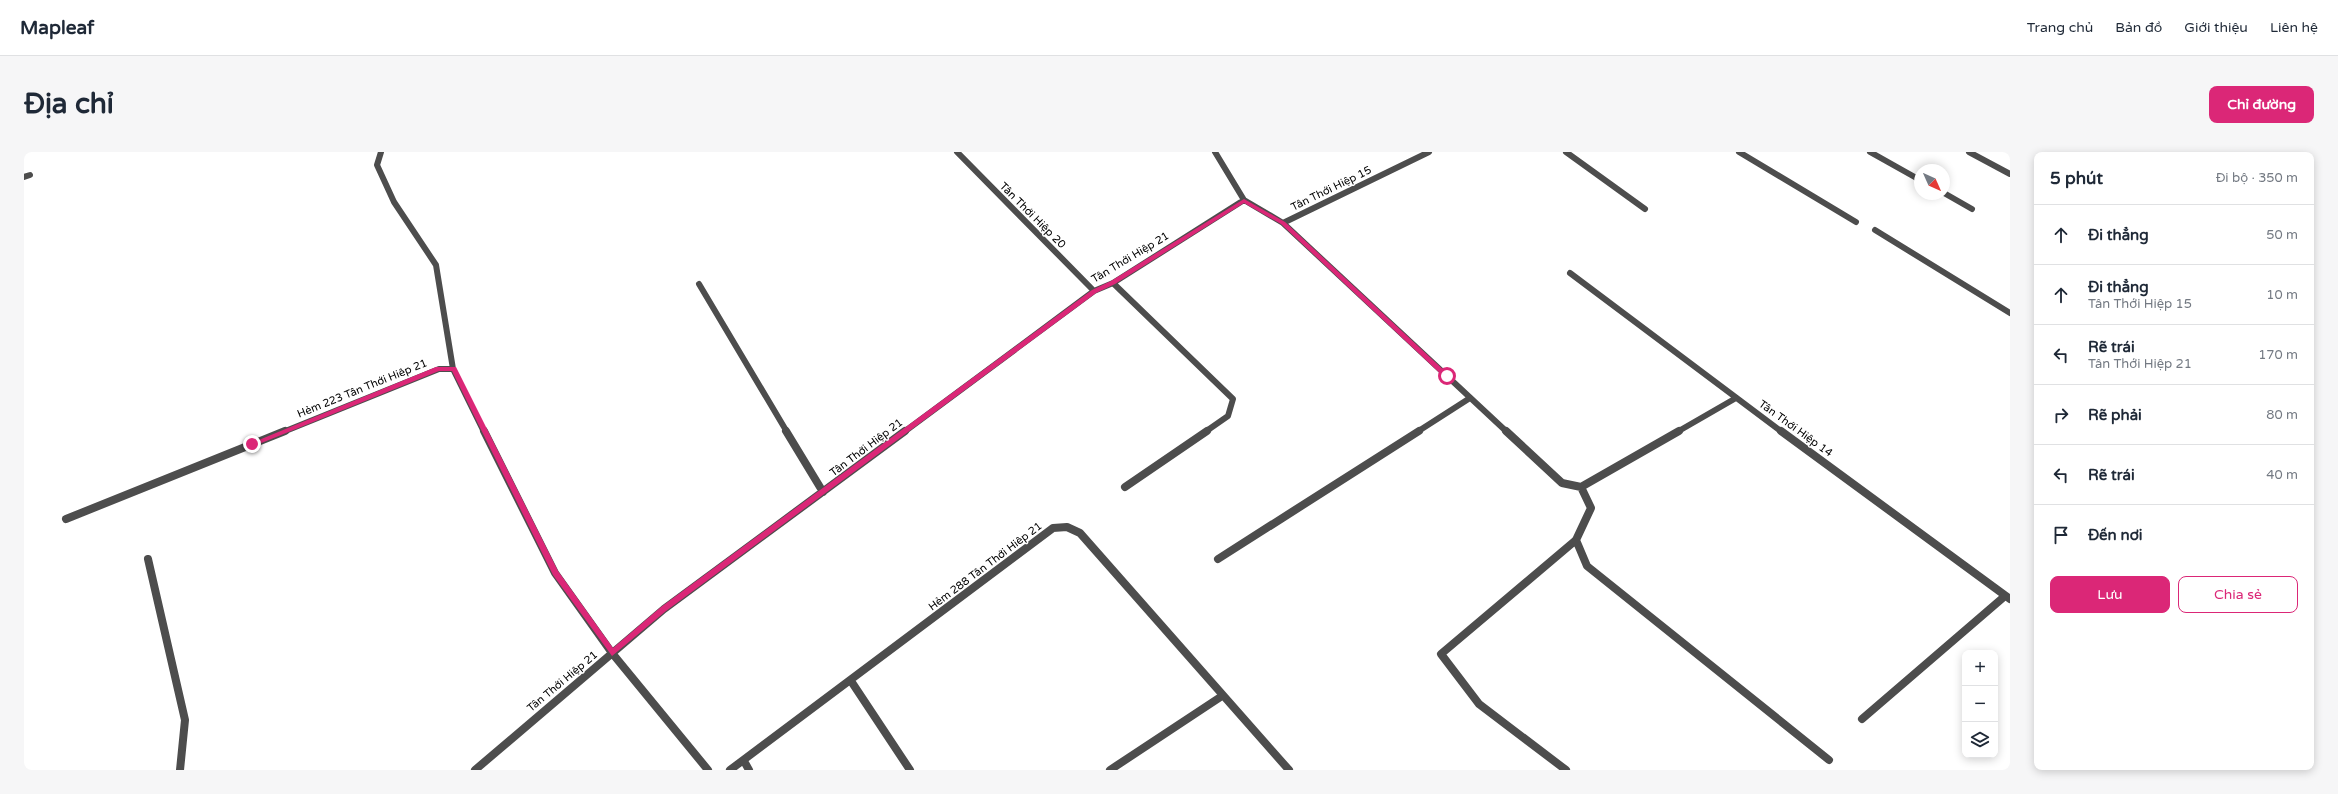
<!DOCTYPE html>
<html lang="vi">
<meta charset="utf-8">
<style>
body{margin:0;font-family:"Varela Round",sans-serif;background:#f6f6f7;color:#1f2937}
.controls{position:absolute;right:12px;bottom:12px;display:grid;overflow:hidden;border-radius:8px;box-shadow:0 2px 10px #0003}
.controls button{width:36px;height:36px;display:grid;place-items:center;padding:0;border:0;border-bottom:1px solid #e0e1e3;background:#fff;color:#1f2937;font:20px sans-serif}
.compass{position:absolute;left:1890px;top:12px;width:36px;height:36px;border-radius:50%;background:#fff;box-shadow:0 2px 10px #0003;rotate:135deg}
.stop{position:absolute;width:12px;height:12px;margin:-9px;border:3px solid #db2777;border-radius:50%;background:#fff}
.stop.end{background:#db2777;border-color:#fff;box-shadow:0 1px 4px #0008}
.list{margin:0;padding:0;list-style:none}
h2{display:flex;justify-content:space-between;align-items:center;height:52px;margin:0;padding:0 16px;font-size:17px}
h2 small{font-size:13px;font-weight:400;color:#747a83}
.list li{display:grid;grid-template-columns:26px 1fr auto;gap:12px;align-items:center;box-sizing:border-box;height:60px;padding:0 16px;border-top:1px solid #e0e1e3}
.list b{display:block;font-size:15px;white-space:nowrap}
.list p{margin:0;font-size:13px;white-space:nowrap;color:#747a83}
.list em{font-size:13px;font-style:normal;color:#747a83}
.actions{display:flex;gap:8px;padding:12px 16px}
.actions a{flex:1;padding:9px 0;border:1px solid #db2777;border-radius:8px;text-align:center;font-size:14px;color:#db2777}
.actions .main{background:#db2777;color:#fff}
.icon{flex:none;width:22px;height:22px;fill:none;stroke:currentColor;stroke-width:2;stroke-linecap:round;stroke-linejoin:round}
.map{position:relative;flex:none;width:1986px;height:618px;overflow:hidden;border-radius:8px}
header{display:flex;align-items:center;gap:24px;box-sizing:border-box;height:56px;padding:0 20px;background:#fff;border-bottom:1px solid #e0e1e3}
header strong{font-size:19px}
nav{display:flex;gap:22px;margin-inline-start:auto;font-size:14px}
.intro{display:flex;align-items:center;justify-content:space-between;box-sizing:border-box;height:96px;padding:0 24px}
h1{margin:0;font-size:28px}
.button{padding:10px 18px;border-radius:8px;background:#db2777;color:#fff;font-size:14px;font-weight:700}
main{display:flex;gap:24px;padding:0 24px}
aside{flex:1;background:#fff;border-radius:8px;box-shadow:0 2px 10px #0003}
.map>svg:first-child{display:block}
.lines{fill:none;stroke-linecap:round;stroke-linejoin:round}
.minor-far1{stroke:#4d4d4d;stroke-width:6}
.minor{stroke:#4d4d4d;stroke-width:8}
.route{fill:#db2777}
.labels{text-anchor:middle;stroke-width:3;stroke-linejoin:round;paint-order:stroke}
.street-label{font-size:11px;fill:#000;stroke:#fff}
</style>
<header>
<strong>Mapleaf</strong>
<nav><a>Trang chủ</a><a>Bản đồ</a><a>Giới thiệu</a><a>Liên hệ</a></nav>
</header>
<div class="intro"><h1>Địa chỉ</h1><a class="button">Chỉ đường</a></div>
<main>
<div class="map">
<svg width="1986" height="618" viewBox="0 0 1986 618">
<rect width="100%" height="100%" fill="#fff"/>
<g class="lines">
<path class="minor-far1" d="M357,0L353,13L370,50L412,113L429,217
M933,0L1070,139
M1542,0L1621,57
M1715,0L1832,70
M1846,0L1896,28
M1945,0L1986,22
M0,25L6,23
M1920,41L1948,57
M1220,48L1259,71L1405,0
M1259,71L1483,280
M1851,78L1986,161
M1546,121L1758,280
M1089,131L1209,247L1204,264L1181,280
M675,132L763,280
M259,280L415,217H429L460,280
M880,280L1070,139L1089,131L1220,48L1191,0
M1393,280L1446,246
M1653,280L1712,246"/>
<path class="minor" d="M460,279L531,421L588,501L684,618
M762,279L799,340
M1482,279L1538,331L1557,335L1655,279
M1757,279L1986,447
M1101,335L1183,279
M42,367L261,279
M1552,388L1563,414L1805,608
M124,407L161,568L156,618
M1194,407L1395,279
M827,529L886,618
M1838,567L1981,444
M720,609L725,618
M451,618L640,457L881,279
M706,618L1029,376L1043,375L1056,381L1265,618
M1086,618L1198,544
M1542,618L1455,552L1417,502L1552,388L1567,356L1557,335"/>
</g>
<path class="route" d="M1220,47L1261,70L1425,223V226H1421L1257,72L1220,51L1091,132L1072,141L642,459L588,504L529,423L428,219H415L230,294L225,292L412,215H432L534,419L589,496L637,455L1068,138L1087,129Z"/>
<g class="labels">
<g class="street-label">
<text transform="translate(1307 36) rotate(-26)" y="4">Tân Thới Hiệp 15</text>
<text transform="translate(1009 63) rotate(45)" y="4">Tân Thới Hiệp 20</text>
<text transform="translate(1106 105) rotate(-31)" y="4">Tân Thới Hiệp 21</text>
<text transform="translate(338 236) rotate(-22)" y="4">Hẻm 223 Tân Thới Hiêp 21</text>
<text transform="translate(1772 276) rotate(36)" y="4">Tân Thới Hiệp 14</text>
<text transform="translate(842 295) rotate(-37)" y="4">Tân Thới Hiệp 21</text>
<text transform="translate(961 414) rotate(-37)" y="4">Hẻm 288 Tân Thới Hiêp 21</text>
<text transform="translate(538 529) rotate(-40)" y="4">Tân Thới Hiệp 21</text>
</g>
</g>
</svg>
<div class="controls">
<button>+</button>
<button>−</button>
<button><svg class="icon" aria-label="layers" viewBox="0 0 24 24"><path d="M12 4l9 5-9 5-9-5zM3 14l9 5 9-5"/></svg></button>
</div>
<svg class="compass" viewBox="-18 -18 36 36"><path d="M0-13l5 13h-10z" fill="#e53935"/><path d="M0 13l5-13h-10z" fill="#747a83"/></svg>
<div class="stop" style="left:1423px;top:224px"></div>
<div class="stop end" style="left:228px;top:292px"></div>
</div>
<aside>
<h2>5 phút<small>Đi bộ · 350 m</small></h2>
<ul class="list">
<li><svg class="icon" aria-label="ahead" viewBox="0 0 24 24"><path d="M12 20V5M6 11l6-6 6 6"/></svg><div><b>Đi thẳng</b></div><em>50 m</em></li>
<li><svg class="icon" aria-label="ahead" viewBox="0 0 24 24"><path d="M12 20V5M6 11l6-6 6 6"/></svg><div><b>Đi thẳng</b><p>Tân Thới Hiệp 15</p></div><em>10 m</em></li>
<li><svg class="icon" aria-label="left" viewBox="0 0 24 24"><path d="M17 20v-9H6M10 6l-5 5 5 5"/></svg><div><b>Rẽ trái</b><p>Tân Thới Hiệp 21</p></div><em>170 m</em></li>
<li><svg class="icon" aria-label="right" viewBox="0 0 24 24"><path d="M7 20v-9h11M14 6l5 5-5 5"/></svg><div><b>Rẽ phải</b></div><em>80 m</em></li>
<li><svg class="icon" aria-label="left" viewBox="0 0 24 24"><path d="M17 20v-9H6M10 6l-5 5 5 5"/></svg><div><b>Rẽ trái</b></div><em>40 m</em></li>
<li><svg class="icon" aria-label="arrive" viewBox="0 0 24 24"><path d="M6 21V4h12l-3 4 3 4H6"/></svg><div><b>Đến nơi</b></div></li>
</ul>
<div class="actions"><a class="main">Lưu</a><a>Chia sẻ</a></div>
</aside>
</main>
